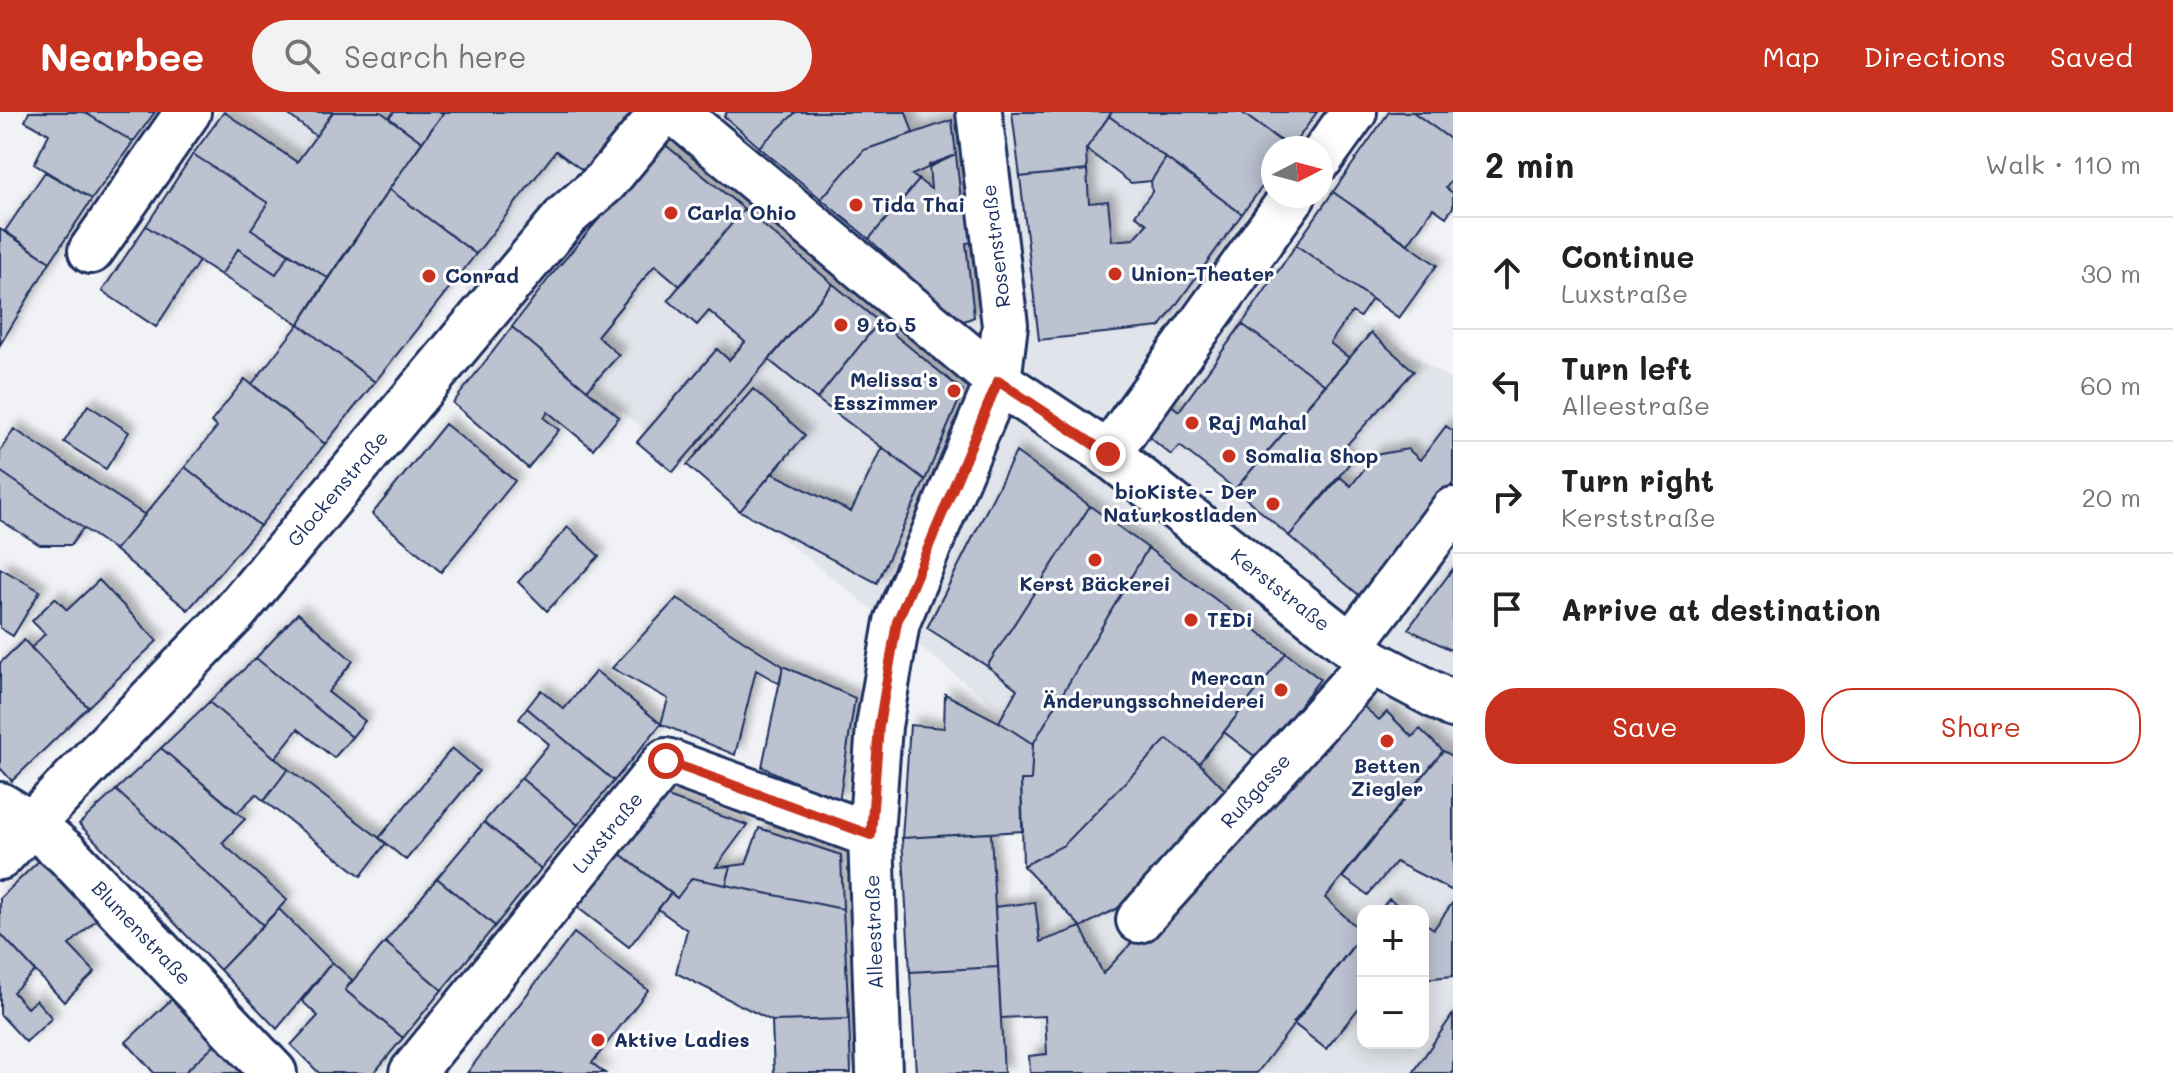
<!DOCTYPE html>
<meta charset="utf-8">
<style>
body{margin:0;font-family:Mali,sans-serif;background:#f2f2f2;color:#202124}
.controls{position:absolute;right:24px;bottom:24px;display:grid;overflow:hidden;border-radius:16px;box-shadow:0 4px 20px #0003}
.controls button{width:72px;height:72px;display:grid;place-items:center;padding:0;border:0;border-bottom:2px solid #e0e0e0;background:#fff;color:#202124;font:40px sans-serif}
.compass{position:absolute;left:1261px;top:24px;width:72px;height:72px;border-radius:50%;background:#fff;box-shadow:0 4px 20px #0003;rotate:84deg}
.stop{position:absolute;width:24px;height:24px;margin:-18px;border:6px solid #c8321e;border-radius:50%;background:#fff}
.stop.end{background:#c8321e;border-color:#fff;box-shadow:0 2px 8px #0008}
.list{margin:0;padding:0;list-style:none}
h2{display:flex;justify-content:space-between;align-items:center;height:104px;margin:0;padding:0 32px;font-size:34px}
h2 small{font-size:26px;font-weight:400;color:#757577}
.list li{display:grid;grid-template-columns:52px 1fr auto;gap:24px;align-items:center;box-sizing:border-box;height:112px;padding:0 32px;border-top:2px solid #e0e0e0}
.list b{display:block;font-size:30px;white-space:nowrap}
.list p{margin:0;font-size:26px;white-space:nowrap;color:#757577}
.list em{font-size:26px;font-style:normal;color:#757577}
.actions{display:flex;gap:16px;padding:24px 32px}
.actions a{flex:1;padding:18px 0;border:2px solid #c8321e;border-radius:32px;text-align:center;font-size:28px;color:#c8321e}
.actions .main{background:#c8321e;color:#fff}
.icon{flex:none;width:44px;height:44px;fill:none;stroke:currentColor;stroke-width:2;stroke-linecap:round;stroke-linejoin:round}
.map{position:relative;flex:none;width:1453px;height:961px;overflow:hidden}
header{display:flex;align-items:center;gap:48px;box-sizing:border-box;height:112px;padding:0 40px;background:#c8321e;color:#fff}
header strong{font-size:38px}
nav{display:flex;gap:44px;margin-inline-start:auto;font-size:28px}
.search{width:560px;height:72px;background:#f2f2f2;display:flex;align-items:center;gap:20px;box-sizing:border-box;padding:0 28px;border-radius:44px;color:#757577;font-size:30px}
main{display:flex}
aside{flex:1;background:#fff}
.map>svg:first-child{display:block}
.built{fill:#e1e4ea;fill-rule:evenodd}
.building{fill:#bcc2d0;stroke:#1b2f5e;stroke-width:2;filter:url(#shadow)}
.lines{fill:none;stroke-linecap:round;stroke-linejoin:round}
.street-casing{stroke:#1b2f5e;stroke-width:50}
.street{stroke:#fff;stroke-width:44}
.route{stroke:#c8321e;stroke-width:10}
.poi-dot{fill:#c8321e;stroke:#fff;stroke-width:3}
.labels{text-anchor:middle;stroke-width:6;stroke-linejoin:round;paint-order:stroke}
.poi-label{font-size:20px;font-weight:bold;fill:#1b2f5e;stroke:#fff;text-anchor:start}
.street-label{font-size:20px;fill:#1b2f5e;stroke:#fff}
</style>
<header>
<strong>Nearbee</strong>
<div class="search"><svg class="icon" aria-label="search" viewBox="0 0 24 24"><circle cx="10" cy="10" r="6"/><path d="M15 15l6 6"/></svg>Search here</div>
<nav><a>Map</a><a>Directions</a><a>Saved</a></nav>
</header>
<main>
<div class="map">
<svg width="1453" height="961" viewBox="0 0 1453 961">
<defs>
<filter id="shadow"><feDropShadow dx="7" dy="-7" stdDeviation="4" flood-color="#0004"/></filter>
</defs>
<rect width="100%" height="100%" fill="#f1f2f5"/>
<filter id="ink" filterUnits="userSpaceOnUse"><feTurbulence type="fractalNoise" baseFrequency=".0125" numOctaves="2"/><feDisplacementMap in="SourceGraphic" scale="16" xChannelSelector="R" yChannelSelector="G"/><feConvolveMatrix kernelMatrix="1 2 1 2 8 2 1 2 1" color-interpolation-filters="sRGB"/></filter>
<g filter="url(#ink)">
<path class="built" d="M242,0H1038L1453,269V961H1042L1014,609ZM1363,799H1423V931H1363Z"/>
<path class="building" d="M29,0H84L133,30L92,87L34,52L49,22L25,9Z
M84,0H155L133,30Z
M224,0L297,50L333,0H381L422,30L328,166L251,117L268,91L193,42Z
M285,0H333L316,24Z
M394,0H444L422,30L389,6Z
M444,0H632L585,60L556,39L476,142L389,77Z
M727,0H796L759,35L724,4Z
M796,0H906L913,21L864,38L821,87L759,35Z
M1012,0H1112L1086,37L1087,58L1020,65Z
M1112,0H1241L1290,36H1273V60L1242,102L1109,4Z
M1241,0H1317L1291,36Z
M1389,0H1413L1453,29V66L1446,76L1453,81V95L1446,105L1433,96L1408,132L1333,80Z
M1413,0H1453V29Z
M1109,4L1166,46L1151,69L1131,71L1086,37Z
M952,8L956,43L912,63L919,68L869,127L821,87L864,38Z
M663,31L744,97L680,174L655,153L597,224L619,243L587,278L512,215L549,166Z
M193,42L268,91L251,117L289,142L276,162L238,137L221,163L146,114Z
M956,43L962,97H970L974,130L966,131L974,205L959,211L869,127L919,68L931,77L929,53Z
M1166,46L1242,102L1160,215L1039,228L1020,65L1087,58L1089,91L1108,89L1112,129L1134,127L1147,112L1135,103L1152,80L1151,69Z
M45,60L92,87L50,150L5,119Z
M389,77L476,142L375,270L299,212Z
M1333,80L1437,153L1399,206L1296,133Z
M744,97L833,172L673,360L637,330L717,237L729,248L745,230L709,199L697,213L668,188Z
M146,114L199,149L156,215L102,179Z
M0,117L50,150L0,233Z
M1296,133L1372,187L1360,205L1352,200L1330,231L1349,246L1325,273L1242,212Z
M238,137L276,162L289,142L328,166L299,212L221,163Z
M833,172L879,210L817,287L769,248Z
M879,210L963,279L925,368L817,287Z
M299,212L375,270L325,332L252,272Z
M1242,212L1325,273L1235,377L1180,334L1171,343L1147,323L1170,292L1179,299Z
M512,215L619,305L593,337L548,300L544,306L559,318L528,356L453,291Z
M1371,221L1414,259L1342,338L1350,351L1289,424L1235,377Z
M245,267L325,332L260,414L185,355L217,315L211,310Z
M753,277L805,323L740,399L687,353Z
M88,293L129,320L106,357L64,330Z
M445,312L515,369L441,460L372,402Z
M1446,314L1453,319V371L1366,489L1289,424L1340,365L1351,374L1375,343L1408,337L1420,348Z
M14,317L145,403L115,438L0,359V339Z
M882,335L925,368L877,471L740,399L772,361L851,400Z
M1016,340L1090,394L987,554L927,516Z
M185,355L260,414L188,498L115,438Z
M0,359L83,416L71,433H40L0,408Z
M1090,394L1148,436L1033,632L999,610L1017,577L987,554Z
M568,415L599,444L547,499L518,470Z
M1148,436L1286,541L1199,651L1167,627L1064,733L1023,754L1021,668H1031L1033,632Z
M0,456L40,479L13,524L0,516Z
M1453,457V539L1408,517Z
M99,468L157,529L88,595L31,536L45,522L32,509L55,486L67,498Z
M677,486L783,554L780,572L756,558L735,643L661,612L668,587L612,556Z
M298,501L353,549L328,580L365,609L352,625L256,546Z
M24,528L88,595L12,669L0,656V551Z
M1286,541L1320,567L1258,647L1224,620Z
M256,546L352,625L334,646L298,617L275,646L209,590Z
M783,554L855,586L839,690L762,655Z
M596,559L661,612L614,669L527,596L541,578L564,597Z
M945,582L999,610L1033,632L1031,668H1021L1023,719L902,726L910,613L944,616Z
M1355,587L1379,608L1387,600L1412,625L1420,617L1443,639L1325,786L1363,821L1257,961H1030L1029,944L1047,942L1045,904L1001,906L995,795L1035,790L1040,830L1081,815L1103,862Z
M209,590L288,657L264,689L256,682L237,701L161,636Z
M527,596L614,669L578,713L521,666L549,632L519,607Z
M1167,627L1199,651L1228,681L1120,795L1081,815L1023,754L1064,733Z
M161,636L245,707L222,731L287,788L263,813L116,678Z
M452,636L479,659L406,748L379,726Z
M1443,639L1453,644V779L1396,750L1368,783L1343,765Z
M288,657L386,731L361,764L264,689Z
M521,666L578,713L541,757L484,710Z
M116,678L263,813L220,858L79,712Z
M662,683L747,713L716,755L731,754L726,773L692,766L677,786L619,741Z
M484,710L541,757L495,814L437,766Z
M759,716L841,743L843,797L726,773L731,754L746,752Z
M991,721L998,855L910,860L902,726Z
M619,741L671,781L629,835L577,795Z
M42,746L98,806L69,833L95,860L64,890L0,821V786Z
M437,766L495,814L442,878L385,830Z
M692,766L843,797L849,907L772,909L676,861L687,818L658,797L671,781L677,786Z
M1389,787L1407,799H1379Z
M1453,790V864L1423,867V810L1434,817Z
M279,797L332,850L277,917L220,858Z
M0,821L35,859L13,880L27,896L36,888L52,906L26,930L0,902Z
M574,821L648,878L592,951L605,961H467Z
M1363,821V891L1326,937L1293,911Z
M385,830L442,878L403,926L345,878Z
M332,850L352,868L345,878L403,926L374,961H319L291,933L318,904L302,889Z
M998,855L1004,961H916L910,860Z
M175,884L216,931L184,961H154L126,930Z
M1453,902V961H1413Z
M849,907L851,961H774L772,909Z
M216,931L244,961H184Z"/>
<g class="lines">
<g class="street-casing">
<g id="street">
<path id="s1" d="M675,0L998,269L1108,342L1372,550L1453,593"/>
<path d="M1321,46L1354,0"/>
<path d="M91,139L188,0"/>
<path d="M1108,342L1293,84"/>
<path d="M1352,532L1453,398"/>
<path id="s2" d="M0,693L33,713L67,742L274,961"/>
<path id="s3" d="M0,745L234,501L566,104L605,70L663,0"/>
<path id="s4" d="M1139,808L1372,550"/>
<path id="s5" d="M412,961L666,649L871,723"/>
<path d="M879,961L871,723L879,614L897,510L998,269L1005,213L979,0"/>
</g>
</g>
<use href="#street" class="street"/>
</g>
</g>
<g class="lines" filter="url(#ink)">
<path class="route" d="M666,649L871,723L879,614L897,510L998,269L1108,342"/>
</g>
<g class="poi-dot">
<circle cx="856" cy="93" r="8"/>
<circle cx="671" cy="101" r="8"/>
<circle cx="1115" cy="162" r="8"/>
<circle cx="429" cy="164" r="8"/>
<circle cx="841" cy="213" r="8"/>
<circle cx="954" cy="279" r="8"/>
<circle cx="1192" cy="311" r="8"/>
<circle cx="1229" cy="344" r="8"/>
<circle cx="1273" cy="392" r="8"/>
<circle cx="1095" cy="448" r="8"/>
<circle cx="1191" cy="508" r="8"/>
<circle cx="1281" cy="578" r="8"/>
<circle cx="1387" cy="629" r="8"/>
<circle cx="598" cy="928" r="8"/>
</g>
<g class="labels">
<g class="poi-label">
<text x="872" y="100">Tida Thai</text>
<text x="687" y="108">Carla Ohio</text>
<text x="1131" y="169">Union-Theater</text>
<text x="445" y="171">Conrad</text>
<text x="857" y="220">9 to 5</text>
<text x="938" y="275" text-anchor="end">Melissa's<tspan x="938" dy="23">Esszimmer</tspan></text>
<text x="1208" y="318">Raj Mahal</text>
<text x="1245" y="351">Somalia Shop</text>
<text x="1257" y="387" text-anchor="end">bioKiste - Der<tspan x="1257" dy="23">Naturkostladen</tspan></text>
<text x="1095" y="479" text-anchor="middle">Kerst Bäckerei</text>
<text x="1207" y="515">TEDi</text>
<text x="1265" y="573" text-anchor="end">Mercan<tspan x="1265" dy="23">Änderungsschneiderei</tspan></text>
<text x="1387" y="661" text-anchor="middle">Betten<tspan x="1387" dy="23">Ziegler</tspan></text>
<text x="614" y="935">Aktive Ladies</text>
</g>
<g class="street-label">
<text transform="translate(996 134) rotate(-97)" y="7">Rosenstraße</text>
<text dy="7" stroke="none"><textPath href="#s3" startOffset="500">Glockenstraße</textPath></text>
<text dy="7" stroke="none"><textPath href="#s1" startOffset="772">Kerststraße</textPath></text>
<text dy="7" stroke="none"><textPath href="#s4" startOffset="174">Rußgasse</textPath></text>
<text dy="7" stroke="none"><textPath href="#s5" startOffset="310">Luxstraße</textPath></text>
<text transform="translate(874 820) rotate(-92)" y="7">Alleestraße</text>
<text dy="7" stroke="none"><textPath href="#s2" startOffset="192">Blumenstraße</textPath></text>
</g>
</g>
</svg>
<div class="controls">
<button>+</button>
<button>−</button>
</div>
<svg class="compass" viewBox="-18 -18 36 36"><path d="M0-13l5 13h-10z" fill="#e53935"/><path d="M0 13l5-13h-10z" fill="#757577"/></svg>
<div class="stop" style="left:666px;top:649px"></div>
<div class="stop end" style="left:1108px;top:342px"></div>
</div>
<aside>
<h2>2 min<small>Walk · 110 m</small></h2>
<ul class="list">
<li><svg class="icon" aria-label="ahead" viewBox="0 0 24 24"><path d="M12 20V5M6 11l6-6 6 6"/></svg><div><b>Continue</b><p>Luxstraße</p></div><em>30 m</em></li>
<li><svg class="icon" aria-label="left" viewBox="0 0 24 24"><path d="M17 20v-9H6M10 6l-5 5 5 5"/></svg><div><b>Turn left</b><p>Alleestraße</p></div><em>60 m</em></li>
<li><svg class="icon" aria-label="right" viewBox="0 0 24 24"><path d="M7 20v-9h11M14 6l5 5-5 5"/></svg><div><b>Turn right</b><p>Kerststraße</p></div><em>20 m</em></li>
<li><svg class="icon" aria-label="arrive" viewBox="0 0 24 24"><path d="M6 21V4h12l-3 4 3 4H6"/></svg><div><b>Arrive at destination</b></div></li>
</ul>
<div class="actions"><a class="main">Save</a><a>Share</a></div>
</aside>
</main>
